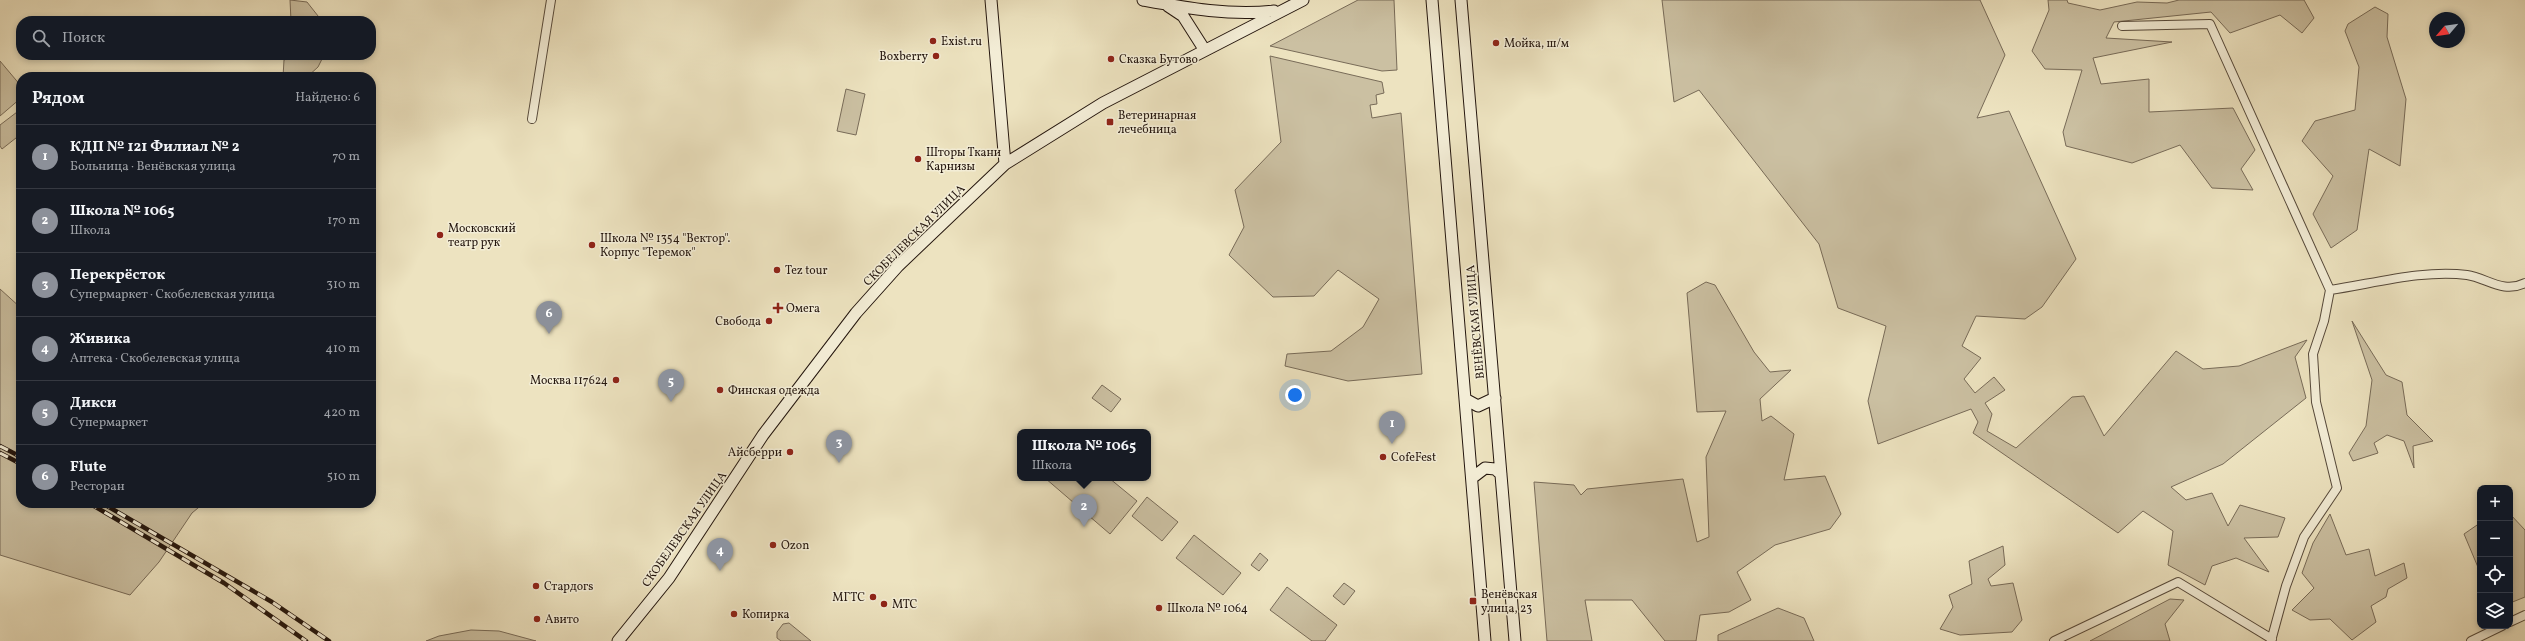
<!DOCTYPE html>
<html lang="ru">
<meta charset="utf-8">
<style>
body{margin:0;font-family:Vollkorn,serif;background:#242831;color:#f1f3f6}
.controls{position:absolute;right:12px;bottom:12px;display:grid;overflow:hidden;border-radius:8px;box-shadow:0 2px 6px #0003}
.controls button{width:36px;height:36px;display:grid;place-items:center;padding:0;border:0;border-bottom:1px solid #363941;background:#171b24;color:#f1f3f6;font:20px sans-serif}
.compass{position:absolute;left:2429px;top:12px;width:36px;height:36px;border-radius:50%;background:#171b24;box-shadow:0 2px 6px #0003;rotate:241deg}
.you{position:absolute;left:1295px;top:395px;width:14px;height:14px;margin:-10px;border:3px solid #fff;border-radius:50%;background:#1a73e8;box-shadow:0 0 0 6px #1a73e833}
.badge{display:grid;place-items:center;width:26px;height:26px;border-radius:50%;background:#8c9099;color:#fff;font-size:13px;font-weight:700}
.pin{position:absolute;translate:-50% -33px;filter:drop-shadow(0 1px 2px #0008)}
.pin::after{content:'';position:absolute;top:21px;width:14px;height:12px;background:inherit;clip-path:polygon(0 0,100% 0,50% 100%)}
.popup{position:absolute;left:1017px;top:429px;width:134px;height:52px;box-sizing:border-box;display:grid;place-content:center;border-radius:8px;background:#171b24;filter:drop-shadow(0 1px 3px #0005);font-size:13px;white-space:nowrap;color:#9ea1a6}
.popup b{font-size:15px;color:#f1f3f6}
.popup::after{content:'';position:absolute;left:50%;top:100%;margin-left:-8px;border:8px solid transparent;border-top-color:#171b24}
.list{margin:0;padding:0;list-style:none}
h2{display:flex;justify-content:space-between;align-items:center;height:52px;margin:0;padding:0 16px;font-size:17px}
h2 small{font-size:13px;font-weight:400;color:#9ea1a6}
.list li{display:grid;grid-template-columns:26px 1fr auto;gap:12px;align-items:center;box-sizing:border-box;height:64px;padding:0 16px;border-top:1px solid #363941}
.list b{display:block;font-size:15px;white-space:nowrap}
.list p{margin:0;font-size:13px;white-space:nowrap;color:#9ea1a6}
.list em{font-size:13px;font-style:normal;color:#9ea1a6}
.icon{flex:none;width:22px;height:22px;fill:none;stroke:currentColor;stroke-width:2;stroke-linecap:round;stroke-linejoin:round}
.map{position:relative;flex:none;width:2525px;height:641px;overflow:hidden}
.search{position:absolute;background:#171b24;box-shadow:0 2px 6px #0003;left:16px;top:16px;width:360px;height:44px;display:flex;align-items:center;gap:10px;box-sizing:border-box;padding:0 14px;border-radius:16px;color:#9ea1a6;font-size:15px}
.panel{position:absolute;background:#171b24;box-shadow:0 2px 6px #0003;left:16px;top:72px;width:360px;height:436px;border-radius:16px}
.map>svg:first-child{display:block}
.green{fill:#cbc0a2;stroke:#786b58}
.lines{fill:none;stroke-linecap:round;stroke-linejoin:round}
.street-casing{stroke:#56493a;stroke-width:10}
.secondary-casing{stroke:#24160e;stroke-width:13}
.street{stroke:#f3edd6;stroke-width:8}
.secondary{stroke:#f3edd6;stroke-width:11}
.rail-casing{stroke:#24160e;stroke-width:4.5}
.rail{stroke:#f3edd6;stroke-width:3;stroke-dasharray:9;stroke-linecap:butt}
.poi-dot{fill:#8f2418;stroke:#f3edd6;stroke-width:1.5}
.labels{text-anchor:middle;stroke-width:3;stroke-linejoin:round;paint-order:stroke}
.poi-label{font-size:12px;fill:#24160e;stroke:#f3edd6;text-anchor:start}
.street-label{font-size:12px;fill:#24160e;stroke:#f3edd6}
</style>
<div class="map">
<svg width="2525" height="641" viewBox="0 0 2525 641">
<rect width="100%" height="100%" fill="#ede3c0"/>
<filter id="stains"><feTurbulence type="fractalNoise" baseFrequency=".005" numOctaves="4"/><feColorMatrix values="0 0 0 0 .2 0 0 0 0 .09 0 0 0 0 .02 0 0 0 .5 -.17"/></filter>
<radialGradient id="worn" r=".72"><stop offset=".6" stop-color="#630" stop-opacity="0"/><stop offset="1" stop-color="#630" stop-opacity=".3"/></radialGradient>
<path class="green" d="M290,0L307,2L322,21H291Z
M1358,0H1394L1397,70L1382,71L1270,46Z
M1662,0H1980L2005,55L1977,118L2009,111L2076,259L2042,307L2025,319L1976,316L1962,346L1981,358L1964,379L1975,393L1994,377L2005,390L1985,403L1992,414L1987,431L2016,448L2072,397L2084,396L2104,436L2176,351L2203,369L2239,366L2307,340L2295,357L2306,398L2223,464L2171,487L2186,500L2212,493L2228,526L2240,505L2285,518L2278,537L2244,538L2269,572L2236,558L2212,566L2205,585L2168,565L2173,531L2143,511L2118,533L1973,433L1978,422L1971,409L1878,444L1868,401L1886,326L1838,308L1819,244L1699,90L1674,102Z
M2048,0H2067L2068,3L2100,10L2137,2L2167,3L2179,0H2304L2314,18L2302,33L2280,15L2230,33L2211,12L2114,22L2106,38L2172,42L2093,58L2101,84L2149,79V112L2233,108L2255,150L2241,169L2253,190L2212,188L2180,145L2132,163L2066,146L2063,132L2082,70L2045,69L2032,51L2049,10Z
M2375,7L2388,14L2387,37L2406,99L2400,166L2369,149L2357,230L2331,248L2313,214L2333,176L2302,141L2315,121L2355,110L2359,67L2345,31L2348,24Z
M297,55H324L318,67L307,77H283L284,60Z
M1270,56L1382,82L1384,93L1376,95L1377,104L1370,105L1372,118L1401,113L1422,374L1348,381L1285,366L1287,354L1331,351L1363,327L1379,299L1338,270L1314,296L1273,297L1229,255L1244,227L1235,190L1281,142Z
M0,61L21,86V98L0,116Z
M846,89L865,94L856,135L837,131Z
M21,109V134L2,149L0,146V125Z
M1706,282L1715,285L1754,352L1770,372L1791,370L1760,399L1762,421L1771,416L1794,434L1784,480L1825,476L1841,514L1830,529L1775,545L1737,572L1751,600L1729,612L1700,615L1696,641H1665L1632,600H1585L1592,641H1547L1534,482L1574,485L1581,495L1587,489L1683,479L1697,542L1709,537L1706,457L1726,411L1697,412L1687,293Z
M0,289L21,308V503H204L192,513L159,562L130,595L0,555Z
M2352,321L2386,375L2402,382L2407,415L2433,441L2413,446L2414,468L2404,441L2387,435L2374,443L2378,453L2353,461L2349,453L2366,426L2372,380Z
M1102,385L1121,399L1111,412L1092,398Z
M1045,478H1109L1137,501L1110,534Z
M1147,497L1178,522L1162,541L1132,516Z
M2330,514L2346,555L2369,549L2375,576L2404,563L2407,578L2388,589L2386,597L2371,606L2376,622L2352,640L2330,619L2310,620L2292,610L2314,588L2302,573L2313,543Z
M2510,514L2525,530V597L2510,603Z
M2480,523V572L2464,534Z
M1194,535L1241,573L1223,595L1176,558Z
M2003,546L2005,565L1988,579L1991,586L2013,583L2022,620L2012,632L1960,635L1940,629L1953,607L1949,595L1972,584L1969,561Z
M1260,553L1268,560L1259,571L1251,565Z
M1344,583L1355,591L1344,605L1333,596Z
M1287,587L1337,625L1325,641H1312L1270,610Z
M2170,599L2184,600L2165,624L2170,641H2090Z
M1778,608L1804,618L1814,641H1718V635Z
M789,623L811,641H781L777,638V632L783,624Z
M471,630L499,631L536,641H426L439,636Z"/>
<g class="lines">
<g class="street-casing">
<path id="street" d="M2122,26L2210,24L2330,290L2324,321L2313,354L2316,402L2337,488L2304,537L2286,586L2271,641
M532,119L551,0
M2330,290C2372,284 2424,269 2467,275C2487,278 2503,294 2525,283
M2510,622L2525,615
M2054,641L2178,582L2272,639
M2471,641L2502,626"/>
</g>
<g class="secondary-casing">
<path id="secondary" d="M991,0L1005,164
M1143,0C1187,8 1230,16 1274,11
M1432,0L1485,641
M1461,0L1515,641
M1168,6L1183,16L1204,49
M1465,399L1478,406L1495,398
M1472,478L1485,468L1495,469L1501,474
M618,641L669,578L763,435L856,313L898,266L1005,164L1103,103L1303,0"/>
</g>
<use href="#street" class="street"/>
<use href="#secondary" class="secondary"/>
<g class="rail-casing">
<path id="rail" d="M0,446L21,457
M0,453L21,464
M89,503L224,583L306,641
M102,503L272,602L329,641"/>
</g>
<use href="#rail" class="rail"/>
</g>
<g class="poi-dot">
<circle cx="933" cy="41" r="4"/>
<circle cx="1496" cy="43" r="4"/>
<circle cx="936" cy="56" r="4"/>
<circle cx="1111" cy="59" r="4"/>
<rect x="1106" y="118" width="8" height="8" rx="2"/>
<circle cx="918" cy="159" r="4"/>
<circle cx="440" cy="235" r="4"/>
<circle cx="592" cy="245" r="4"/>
<circle cx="777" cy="270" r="4"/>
<path d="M776 302h4v4h4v4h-4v4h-4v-4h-4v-4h4z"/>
<circle cx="769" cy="321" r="4"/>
<circle cx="616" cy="380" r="4"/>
<circle cx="720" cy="390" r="4"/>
<circle cx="790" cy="452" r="4"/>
<circle cx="1383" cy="457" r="4"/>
<circle cx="773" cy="545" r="4"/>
<circle cx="536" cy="586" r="4"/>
<circle cx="873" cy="597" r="4"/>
<rect x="1469" y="597" width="8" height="8" rx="2"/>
<circle cx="884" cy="604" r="4"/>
<circle cx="1159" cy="608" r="4"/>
<circle cx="734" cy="614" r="4"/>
<circle cx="537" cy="619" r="4"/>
</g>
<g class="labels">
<g class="poi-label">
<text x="941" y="45">Exist.ru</text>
<text x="1504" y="47">Мойка, ш/м</text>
<text x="928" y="60" text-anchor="end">Boxberry</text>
<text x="1119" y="63">Сказка Бутово</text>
<text x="1118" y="119">Ветеринарная<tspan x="1118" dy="14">лечебница</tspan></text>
<text x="926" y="156">Шторы Ткани<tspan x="926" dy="14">Карнизы</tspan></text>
<text x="448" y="232">Московский<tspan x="448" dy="14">театр рук</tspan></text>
<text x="600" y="242">Школа № 1354 "Вектор".<tspan x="600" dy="14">Корпус "Теремок"</tspan></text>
<text x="785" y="274">Tez tour</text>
<text x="786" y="312">Омега</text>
<text x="761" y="325" text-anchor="end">Свобода</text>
<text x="608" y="384" text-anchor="end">Москва 117624</text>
<text x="728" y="394">Финская одежда</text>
<text x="782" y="456" text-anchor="end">Айсберри</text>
<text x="1391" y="461">CofeFest</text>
<text x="781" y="549">Ozon</text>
<text x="544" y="590">Стардогs</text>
<text x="1481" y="598">Венёвская<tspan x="1481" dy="14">улица, 23</tspan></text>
<text x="865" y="601" text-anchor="end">МГТС</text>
<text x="892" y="608">МТС</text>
<text x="1167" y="612">Школа № 1064</text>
<text x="742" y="618">Копирка</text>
<text x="545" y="623">Авито</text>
</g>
<g class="street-label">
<text transform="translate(914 235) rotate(-45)" y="4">СКОБЕЛЕВСКАЯ УЛИЦА</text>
<text transform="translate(1475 322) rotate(-95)" y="4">ВЕНЁВСКАЯ УЛИЦА</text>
<text transform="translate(684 529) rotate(-55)" y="4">СКОБЕЛЕВСКАЯ УЛИЦА</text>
</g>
</g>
<rect width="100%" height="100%" filter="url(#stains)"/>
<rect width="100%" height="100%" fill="url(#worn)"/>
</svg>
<div class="controls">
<button>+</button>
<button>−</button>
<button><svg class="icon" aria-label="locate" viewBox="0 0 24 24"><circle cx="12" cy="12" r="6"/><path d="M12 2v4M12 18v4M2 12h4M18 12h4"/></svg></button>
<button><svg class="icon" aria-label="layers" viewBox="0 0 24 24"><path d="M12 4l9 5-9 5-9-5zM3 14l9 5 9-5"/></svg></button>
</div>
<svg class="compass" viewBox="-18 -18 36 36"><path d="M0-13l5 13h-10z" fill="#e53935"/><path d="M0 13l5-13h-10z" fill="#9ea1a6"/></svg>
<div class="you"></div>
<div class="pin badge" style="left:1392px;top:444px">1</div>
<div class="pin badge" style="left:1084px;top:527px">2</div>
<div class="popup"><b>Школа № 1065</b>Школа</div>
<div class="pin badge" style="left:839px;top:463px">3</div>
<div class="pin badge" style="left:720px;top:571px">4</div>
<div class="pin badge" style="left:671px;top:402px">5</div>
<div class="pin badge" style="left:549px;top:334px">6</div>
<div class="search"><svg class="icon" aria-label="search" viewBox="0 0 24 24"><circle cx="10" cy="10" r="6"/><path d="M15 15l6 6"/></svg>Поиск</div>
<section class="panel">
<h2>Рядом<small>Найдено: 6</small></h2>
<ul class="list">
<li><span class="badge">1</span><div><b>КДП № 121 Филиал № 2</b><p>Больница · Венёвская улица</p></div><em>70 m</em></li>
<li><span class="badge">2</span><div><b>Школа № 1065</b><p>Школа</p></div><em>170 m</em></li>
<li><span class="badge">3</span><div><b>Перекрёсток</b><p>Супермаркет · Скобелевская улица</p></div><em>310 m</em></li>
<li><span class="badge">4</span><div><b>Живика</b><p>Аптека · Скобелевская улица</p></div><em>410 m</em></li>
<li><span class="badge">5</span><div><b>Дикси</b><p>Супермаркет</p></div><em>420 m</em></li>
<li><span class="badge">6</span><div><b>Flute</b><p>Ресторан</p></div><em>510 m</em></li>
</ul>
</section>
</div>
